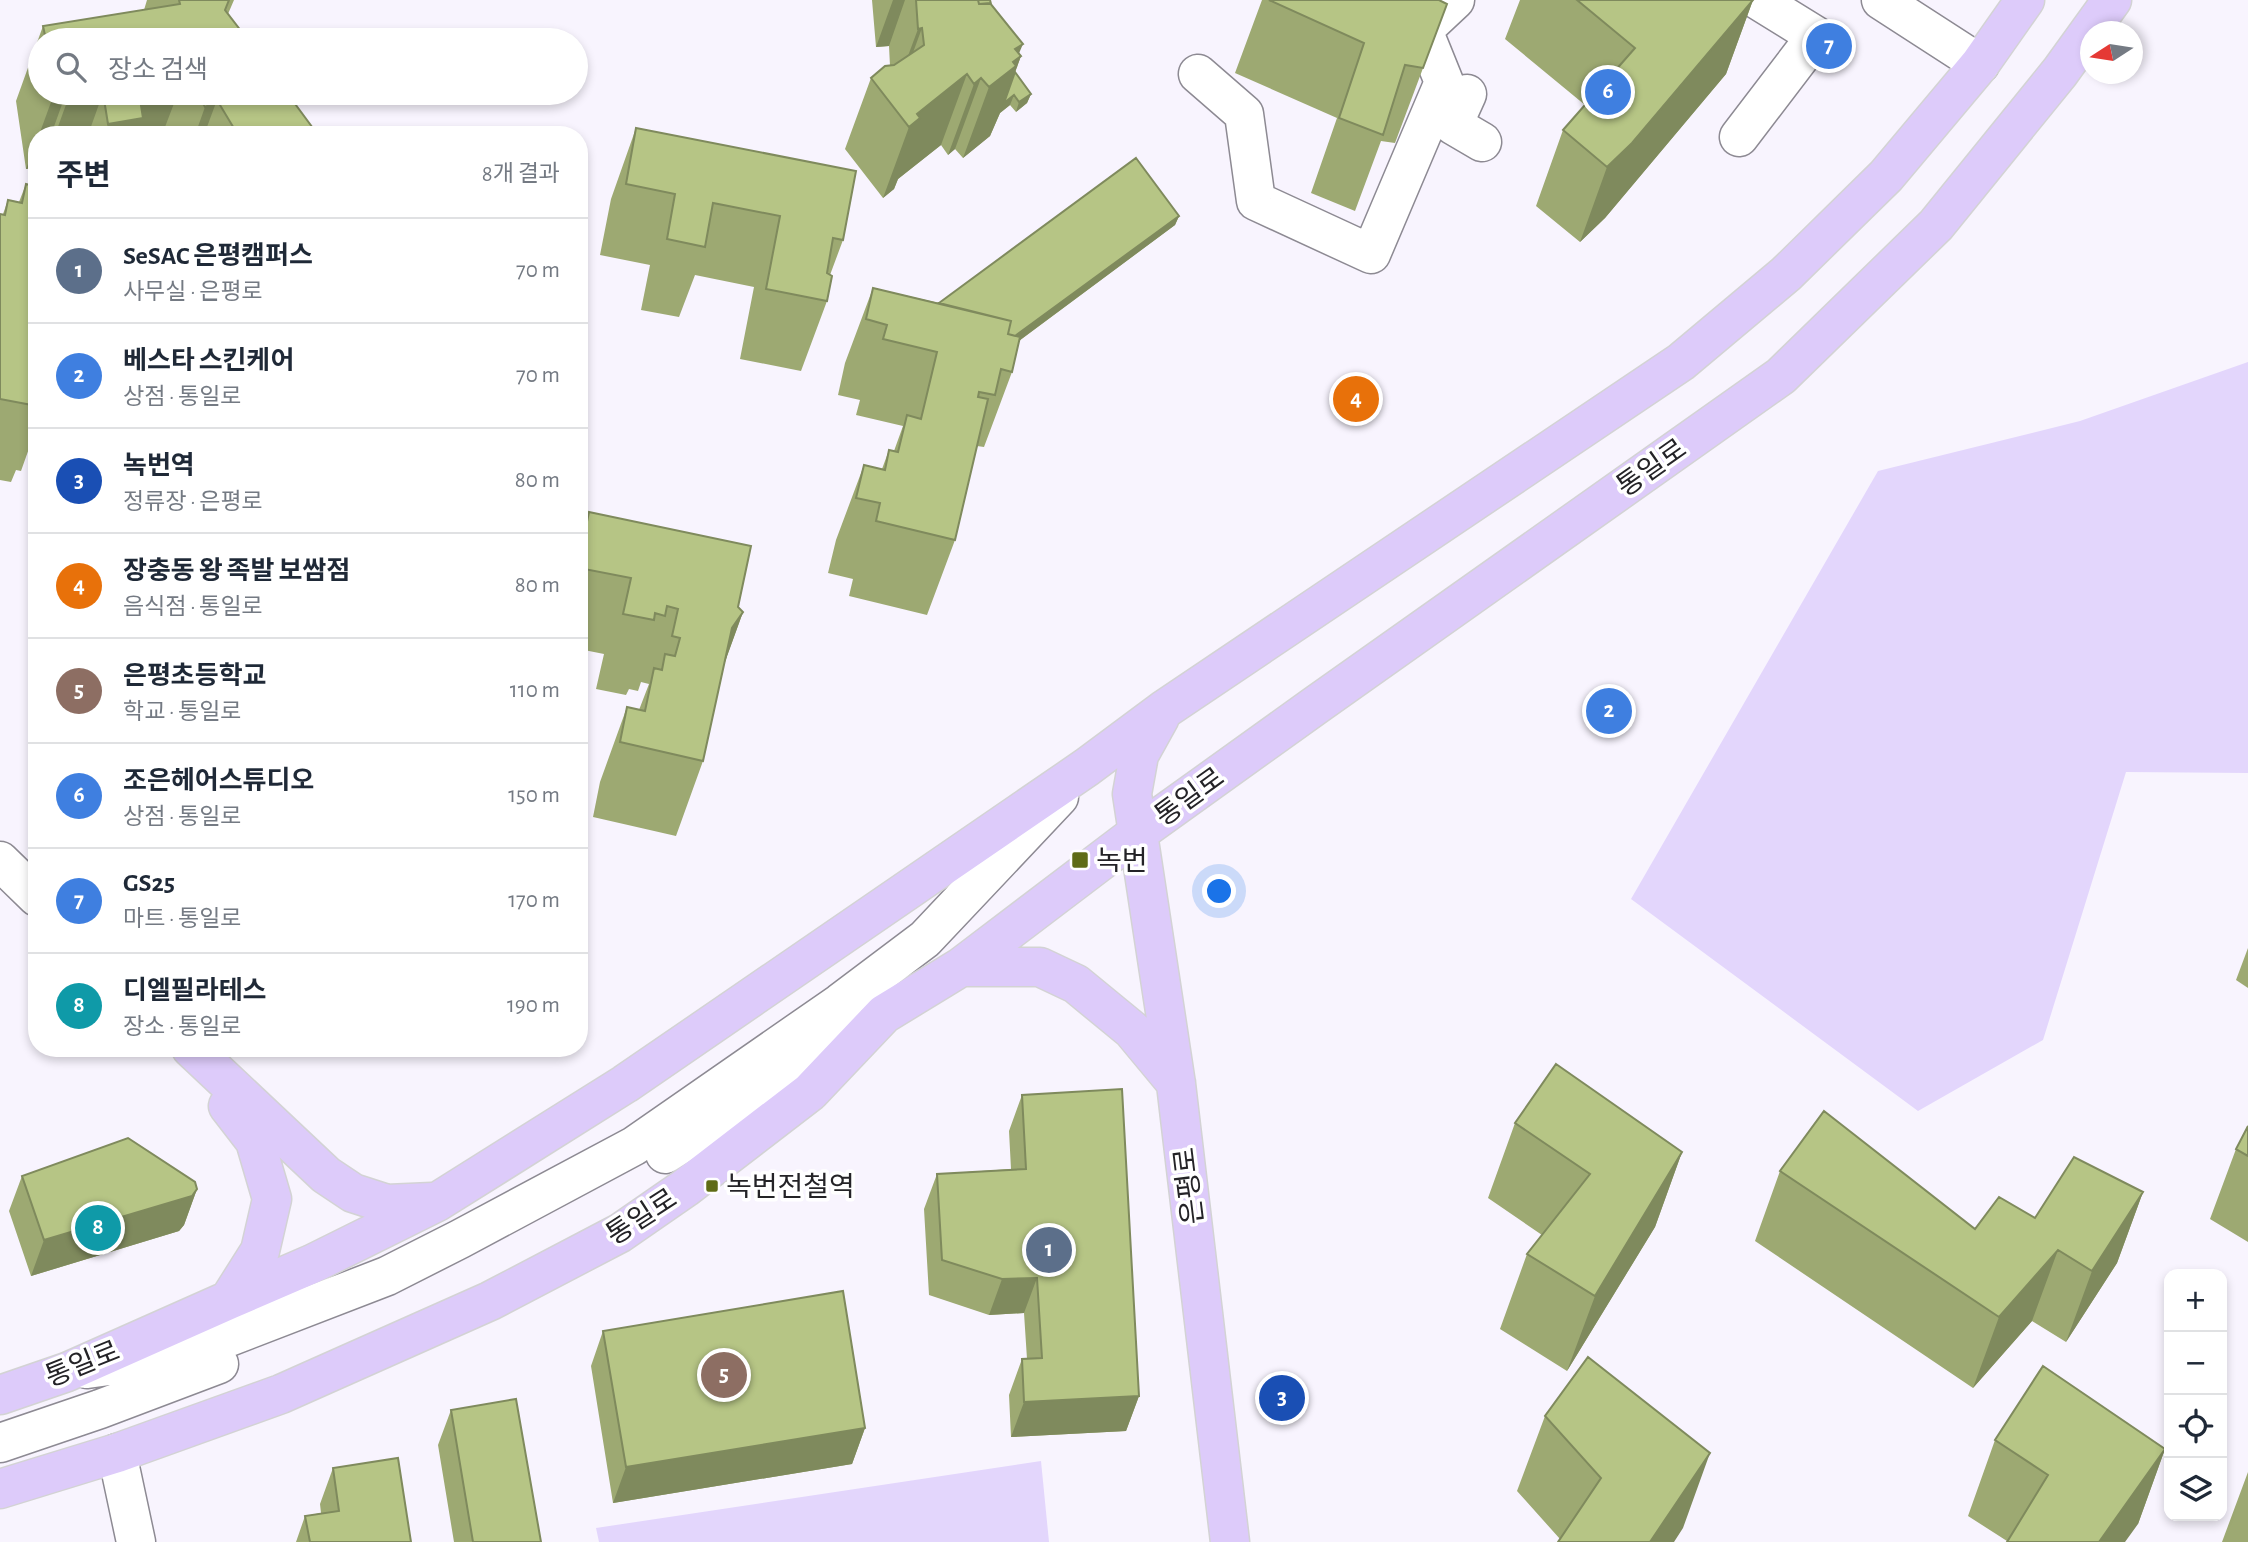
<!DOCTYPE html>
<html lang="ko">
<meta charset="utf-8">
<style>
body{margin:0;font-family:"Alegreya Sans","Noto Sans KR",sans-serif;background:#f6f6f7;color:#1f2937}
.controls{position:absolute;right:21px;bottom:21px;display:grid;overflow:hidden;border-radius:14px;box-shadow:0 4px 10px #0003}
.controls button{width:63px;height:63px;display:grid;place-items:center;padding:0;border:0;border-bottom:2px solid #e0e1e3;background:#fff;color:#1f2937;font:35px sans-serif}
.compass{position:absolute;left:2080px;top:21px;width:63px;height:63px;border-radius:50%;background:#fff;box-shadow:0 4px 10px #0003;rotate:258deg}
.you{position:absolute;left:1220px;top:892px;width:24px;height:24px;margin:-18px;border:5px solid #fff;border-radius:50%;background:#1a73e8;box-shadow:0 0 0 10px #1a73e833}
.badge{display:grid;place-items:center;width:46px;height:46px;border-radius:50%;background:#2563eb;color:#fff;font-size:23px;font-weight:700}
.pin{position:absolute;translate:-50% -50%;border:4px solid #fff;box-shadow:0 2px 7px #0006}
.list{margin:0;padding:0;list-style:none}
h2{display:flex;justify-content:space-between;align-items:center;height:91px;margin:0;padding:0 28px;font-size:30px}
h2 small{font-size:23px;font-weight:400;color:#747a83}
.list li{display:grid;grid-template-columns:46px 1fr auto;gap:21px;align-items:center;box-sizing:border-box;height:105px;padding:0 28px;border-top:2px solid #e0e1e3}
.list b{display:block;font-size:26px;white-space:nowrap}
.list p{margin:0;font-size:23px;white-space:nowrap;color:#747a83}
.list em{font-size:23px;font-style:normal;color:#747a83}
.icon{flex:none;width:38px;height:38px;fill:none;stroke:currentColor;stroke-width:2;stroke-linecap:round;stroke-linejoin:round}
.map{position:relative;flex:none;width:2248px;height:1542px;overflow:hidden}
.search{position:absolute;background:#fff;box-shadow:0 4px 10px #0003;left:28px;top:28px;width:560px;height:77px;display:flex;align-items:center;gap:18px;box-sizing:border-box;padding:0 24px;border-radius:38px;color:#747a83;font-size:26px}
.panel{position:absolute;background:#fff;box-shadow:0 4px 10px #0003;left:28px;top:126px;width:560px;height:931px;border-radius:28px}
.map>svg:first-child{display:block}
.green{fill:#e3d6fc}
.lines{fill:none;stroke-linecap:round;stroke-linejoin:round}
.minor-casing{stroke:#8d8a93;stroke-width:41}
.major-casing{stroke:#d3d3d4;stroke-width:41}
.minor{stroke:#fff;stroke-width:38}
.major{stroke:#ddcbfa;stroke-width:38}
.wall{fill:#9da972}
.shaded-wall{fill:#7f8a5d}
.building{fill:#b6c585;stroke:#7f8a5d;stroke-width:2}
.poi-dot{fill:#5f6c16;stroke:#fff;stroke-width:2.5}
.labels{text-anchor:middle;stroke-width:7;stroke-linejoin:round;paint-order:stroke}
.street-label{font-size:28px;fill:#242327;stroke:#fff}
.poi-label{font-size:28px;fill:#242327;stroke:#fff;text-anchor:start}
</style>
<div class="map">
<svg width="2248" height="1542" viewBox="0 0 2248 1542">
<rect width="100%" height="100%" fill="#f8f4fe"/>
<path class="green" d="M2248,362V773L2126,772L2043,1040L1918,1111L1631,899L1878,471L2080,421Z
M1041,1461L1049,1542H599L596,1528Z"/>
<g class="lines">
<g class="minor-casing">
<path id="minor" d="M1881,0L1980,64
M1198,74L1244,114L1256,201L1371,254L1444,82L1423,30L1455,0
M1467,94L1453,125L1482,142
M1739,137L1816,36L1758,0
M0,861L37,897
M665,1154L859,1030
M87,1369L145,1361L203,1347L387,1276L460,1239L634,1146L840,1003L925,939L1059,797
M0,1443L100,1409L219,1364
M117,1453L136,1542"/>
</g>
<g class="major-casing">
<path id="major" d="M1160,717L1139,755L1132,794L1176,1084L1230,1542
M961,967H1040L1076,984L1132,1030L1176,1083
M191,1048L326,1175L353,1193L387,1204L432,1202
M228,1106L255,1141L272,1199L260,1251L229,1300
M0,1395L67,1372L229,1300L312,1264L437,1202L625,1084L1087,767L1165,709L1681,362L1786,274L1886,176L1980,64L2025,0
M0,1489L117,1453L281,1394L490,1301L620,1233L685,1188L810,1092L884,1014L961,967L1139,832L1316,705L1781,376L1936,225L2060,72L2112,0"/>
</g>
<use href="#minor" class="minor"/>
<use href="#major" class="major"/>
</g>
<path class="wall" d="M147,0H234L228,14L248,40H40V93H287L318,135H168L169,132L165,127H162L160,135H37V167L26,169L16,101L43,26L144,10Z
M872,0H990L991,4L1021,56L1015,72L1031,94L1027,103L1016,112L1010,105L1000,113L990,136L963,158L955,149L948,155L941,145L898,179L894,189L883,198L845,149L871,78L890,66L889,46L876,47Z
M1262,0H1439L1447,4L1395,143L1381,141L1355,211L1311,193L1337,118L1235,73Z
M1520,0H1753L1726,74L1605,218L1580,242L1536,206L1563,130L1585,105L1505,39Z
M636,128L843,240L830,275L827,301L801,371L740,359L754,287L695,275L679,317L641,310L650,265L600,255L611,199Z
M26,184L37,187V426L21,471L16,470L11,482L0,480V214H3L8,200L19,202Z
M1179,216L1175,225L1019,341L1012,372L984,447L977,446L955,540L927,615L849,596L853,579L828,573L836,540L864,465L882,469L889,450L894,451L903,426L856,415L860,400L838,395L845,363L873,288L939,303Z
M589,512L743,612L724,664L703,761L676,836L593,817L600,782L627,707L639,710L649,684L641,682L638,691L629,689L626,695L596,689L604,654L579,649V540Z
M2248,948V988L2236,980Z
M1022,1095L1139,1396L1126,1431L1011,1437L1009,1395L1022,1359H1027L1024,1313L989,1315L929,1295L924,1209L937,1174L1011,1169L1009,1131Z
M1515,1123L1682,1152L1655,1227L1567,1371L1500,1329L1527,1254L1542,1235L1488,1198Z
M2248,1126V1242L2210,1219L2236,1149Z
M1780,1171L1975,1229L2035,1218L2143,1192L2117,1263L2066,1342L2032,1321L1973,1388L1755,1241Z
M22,1176L197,1189L184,1225L179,1231L31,1276L9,1211Z
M603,1331L865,1428L852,1464L613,1503L591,1366Z
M451,1410L541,1542H454L438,1445Z
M1545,1416L1683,1528L1560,1539L1517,1491Z
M1995,1440L2165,1449L2138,1524L2007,1541L1968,1516Z
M333,1468L411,1542H296L305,1516L321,1513L320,1504Z
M2248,1472V1542H2222Z"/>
<path class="shaded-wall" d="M893,0H905L889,46L876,47Z
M1753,0L1726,74L1605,218L1580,242L1607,167Z
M922,28L896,99H892L918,29Z
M1023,44L1017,58L1021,56L1004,103L1014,95L1010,105L1000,113L990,136L963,158L989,87L1015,49Z
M967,74L941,145L898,179L894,189L883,198L909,127L917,114Z
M981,78L955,149L948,155L974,84Z
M59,93H66L51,135H39L54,94Z
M103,93L88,135H55L68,99Z
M138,93H178L165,127H162L160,135H104L108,124Z
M1031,94L1027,103L1016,112L1019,102Z
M217,100L204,135H195L205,107Z
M37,140V167L26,169Z
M1179,216L1175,225L970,377L974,367Z
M743,612L716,687L732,628Z
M1682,1152L1655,1227L1567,1371L1595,1296Z
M197,1189L184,1225L179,1231L31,1276L44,1240Z
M2143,1192L2117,1263L2066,1342L2092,1271Z
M2058,1250L2032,1321L1973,1388L1999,1317Z
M1037,1278L1024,1313L989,1315L1002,1279Z
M1139,1396L1126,1431L1011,1437L1024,1402Z
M865,1428L852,1464L613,1503L626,1467Z
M2165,1449L2138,1524L2125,1542H2099Z
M1710,1453L1683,1528L1674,1542H1650Z"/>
<path class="building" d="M179,0H229L225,10L248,40H46L43,26L180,4Z
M916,0H978L979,4L990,3L1023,44L1015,49L1021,56L1013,62L1016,66L989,87L981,78L974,84L967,74L917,114L920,118L909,127L871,78L885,66L894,65L924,45L922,28L918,29Z
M978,0H990L991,4H979Z
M1269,0H1439L1447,4L1423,68L1405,65L1383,135L1339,118L1364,43Z
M1577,0H1753L1632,143L1607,167L1563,130L1635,48Z
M1015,72L1031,94L1019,102L1014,95L1004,103Z
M67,93H139L143,118L108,124L103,93L68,99Z
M197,93H287L318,135H238L217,100L205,107Z
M636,128L856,171L843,240L833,238L827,273L832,276L827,301L766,289L780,216L713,203L705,247L667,239L675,194L626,184Z
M1136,158L1179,216L1015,336L1008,334L1011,321L939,303Z
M26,184L37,187V406L0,399V214L5,215L8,200L22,203Z
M873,288L1011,321L1008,334L1020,337L1012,372L1001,369L995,395L979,392L978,397L988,399L955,540L876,521L880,503L856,498L864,465L885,470L889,450L898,452L907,415L921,419L937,352L883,339L887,325L866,319Z
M589,512L751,546L738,607L743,612L732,628L703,761L620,742L627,707L645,711L654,668L662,670L665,654L675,656L680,638L672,636L678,609L667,606L665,616L655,613L654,620L623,614L631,578L579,568V560Z
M1556,1064L1682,1152L1595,1296L1527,1254L1590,1174L1515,1123Z
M1122,1089L1139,1396L1024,1402L1022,1359L1042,1358L1037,1278L1002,1279L942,1260L937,1174L1026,1169L1022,1095Z
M1824,1111L1975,1229L1999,1197L2035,1218L2074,1157L2143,1192L2092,1271L2058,1250L1999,1317L1780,1171Z
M2248,1126V1156L2236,1149Z
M128,1138L195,1182L197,1189L192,1196L44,1240L22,1176Z
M843,1291L865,1428L626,1467L603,1331Z
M1588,1357L1710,1453L1650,1542H1558L1601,1478L1545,1416Z
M2043,1366L2165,1449L2099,1542H2007L2048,1475L1995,1440Z
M516,1399L541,1542H473L451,1410Z
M398,1458L411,1542H310L305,1516L339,1511L333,1468Z"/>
<g class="poi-dot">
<rect x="1071" y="851" width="18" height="18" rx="3.5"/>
<rect x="705" y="1179" width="14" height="14" rx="3.5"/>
</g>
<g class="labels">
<g class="street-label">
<text transform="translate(1651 467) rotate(-35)" y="10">통일로</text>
<text transform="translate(1189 796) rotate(-36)" y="10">통일로</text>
<text transform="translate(1188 1186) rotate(-97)" y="10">은평로</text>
<text transform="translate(641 1216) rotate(-33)" y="10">통일로</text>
<text transform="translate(82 1363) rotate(-22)" y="10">통일로</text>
</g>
<g class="poi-label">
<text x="1096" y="870">녹번</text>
<text x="726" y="1196">녹번전철역</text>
</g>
</g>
</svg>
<div class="controls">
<button>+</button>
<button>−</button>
<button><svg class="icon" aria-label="locate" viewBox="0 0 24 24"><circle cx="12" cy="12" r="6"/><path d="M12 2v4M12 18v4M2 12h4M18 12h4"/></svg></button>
<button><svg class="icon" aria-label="layers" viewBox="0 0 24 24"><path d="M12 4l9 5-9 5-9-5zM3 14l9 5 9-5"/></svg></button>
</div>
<svg class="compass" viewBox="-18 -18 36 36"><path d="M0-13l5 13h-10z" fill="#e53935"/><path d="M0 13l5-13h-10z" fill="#747a83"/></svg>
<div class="you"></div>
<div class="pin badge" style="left:1049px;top:1250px;background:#5c6f8a">1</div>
<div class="pin badge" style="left:1609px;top:711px;background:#3f7fe0">2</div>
<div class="pin badge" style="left:1282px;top:1398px;background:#1a4fb4">3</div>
<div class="pin badge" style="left:1356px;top:399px;background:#e8710a">4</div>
<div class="pin badge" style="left:724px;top:1375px;background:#8d6e63">5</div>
<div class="pin badge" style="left:1608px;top:92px;background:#3f7fe0">6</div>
<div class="pin badge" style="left:1829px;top:46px;background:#3f7fe0">7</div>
<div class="pin badge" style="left:98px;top:1228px;background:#0f9aa8">8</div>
<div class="search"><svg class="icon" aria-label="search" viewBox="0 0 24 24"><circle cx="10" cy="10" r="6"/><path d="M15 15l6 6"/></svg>장소 검색</div>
<section class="panel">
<h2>주변<small>8개 결과</small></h2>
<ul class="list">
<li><span class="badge" style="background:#5c6f8a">1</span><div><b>SeSAC 은평캠퍼스</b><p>사무실 · 은평로</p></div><em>70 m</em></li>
<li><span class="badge" style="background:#3f7fe0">2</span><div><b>베스타 스킨케어</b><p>상점 · 통일로</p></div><em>70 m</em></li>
<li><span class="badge" style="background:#1a4fb4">3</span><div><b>녹번역</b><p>정류장 · 은평로</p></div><em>80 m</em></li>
<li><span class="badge" style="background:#e8710a">4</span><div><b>장충동 왕 족발 보쌈점</b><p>음식점 · 통일로</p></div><em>80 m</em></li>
<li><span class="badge" style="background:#8d6e63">5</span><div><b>은평초등학교</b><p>학교 · 통일로</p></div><em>110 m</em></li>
<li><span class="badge" style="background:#3f7fe0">6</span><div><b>조은헤어스튜디오</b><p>상점 · 통일로</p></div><em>150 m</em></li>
<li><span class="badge" style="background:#3f7fe0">7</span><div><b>GS25</b><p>마트 · 통일로</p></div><em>170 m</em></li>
<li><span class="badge" style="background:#0f9aa8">8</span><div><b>디엘필라테스</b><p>장소 · 통일로</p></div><em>190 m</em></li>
</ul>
</section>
</div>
